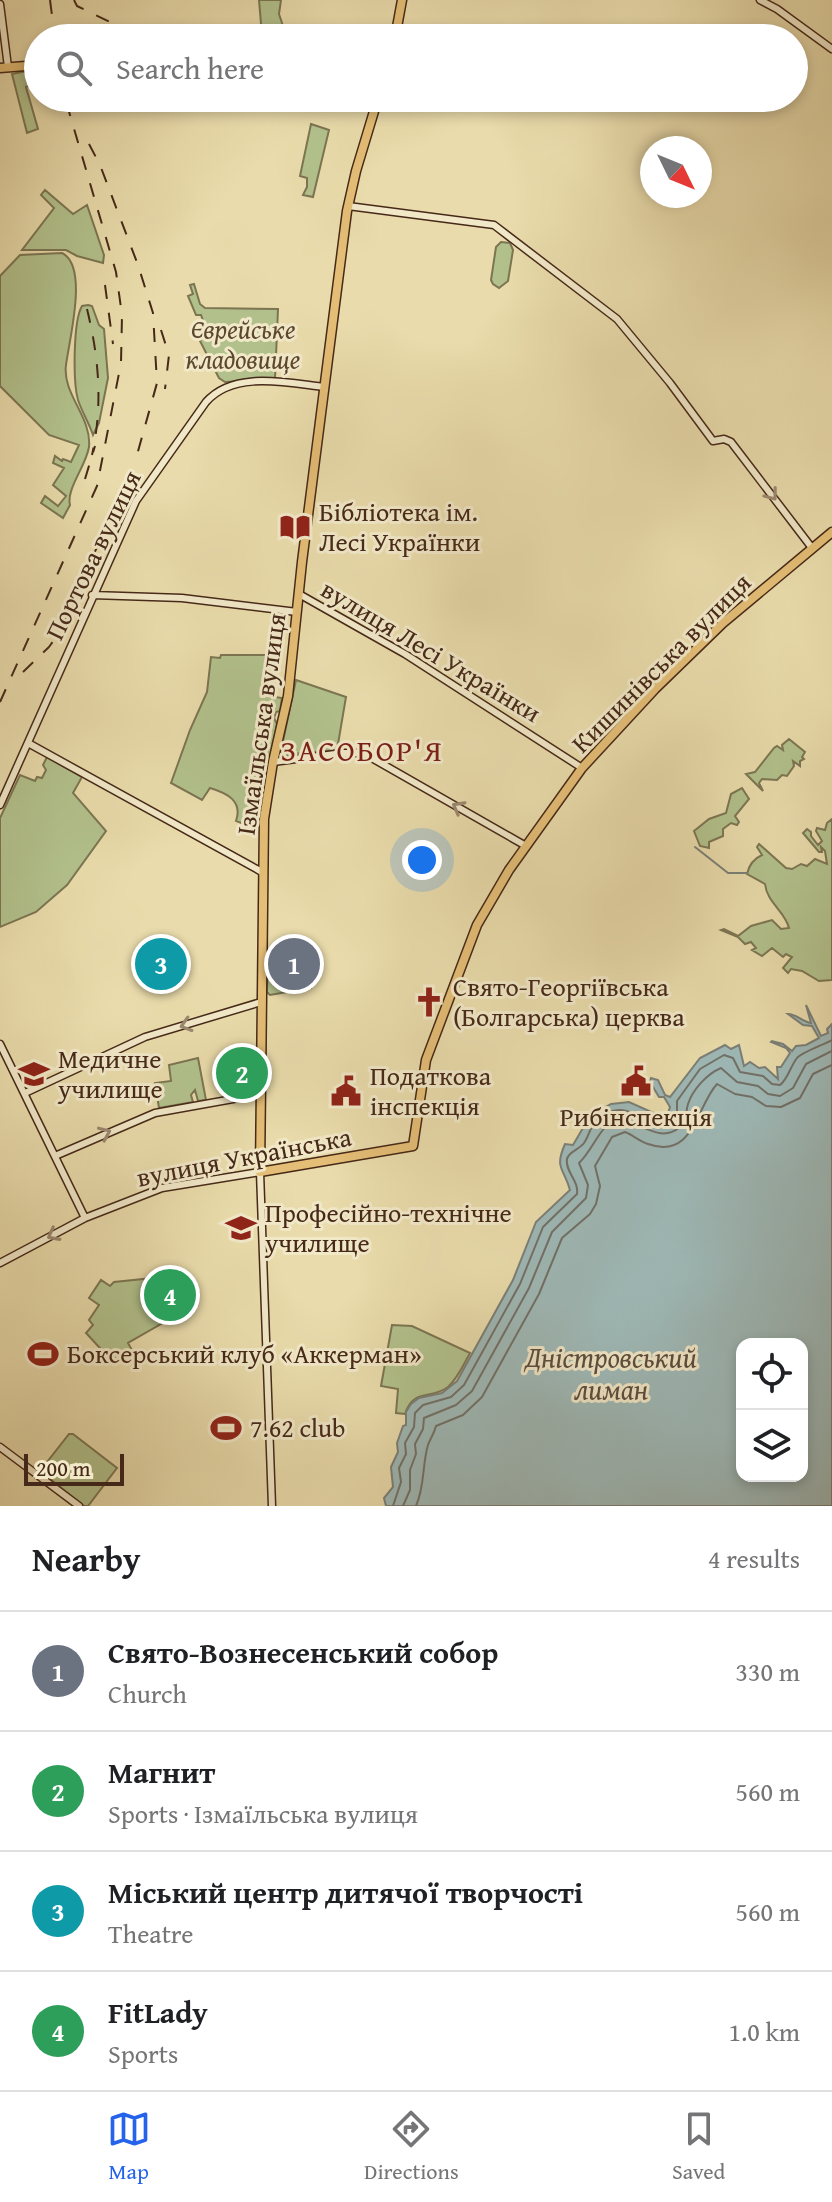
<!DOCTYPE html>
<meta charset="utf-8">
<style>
body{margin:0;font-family:"Gentium Book Plus",serif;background:#f2f2f2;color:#202124}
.controls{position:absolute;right:24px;bottom:24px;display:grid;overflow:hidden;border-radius:16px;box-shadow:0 4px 12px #0003}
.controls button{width:72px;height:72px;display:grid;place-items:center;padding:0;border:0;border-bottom:2px solid #e0e0e0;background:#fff;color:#202124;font:40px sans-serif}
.compass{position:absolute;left:640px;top:136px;width:72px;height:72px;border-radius:50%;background:#fff;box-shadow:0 4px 12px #0003;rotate:133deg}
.scale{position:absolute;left:24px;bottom:20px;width:100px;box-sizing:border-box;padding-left:8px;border:4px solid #462918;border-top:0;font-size:22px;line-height:28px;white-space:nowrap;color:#462918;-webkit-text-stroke:6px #f1e8c8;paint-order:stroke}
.you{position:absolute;left:422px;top:860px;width:28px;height:28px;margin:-20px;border:6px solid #fff;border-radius:50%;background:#1a73e8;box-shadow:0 0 0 12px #1a73e833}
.badge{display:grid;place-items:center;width:52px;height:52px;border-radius:50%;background:#2563eb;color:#fff;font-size:26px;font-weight:700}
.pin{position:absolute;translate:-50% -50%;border:4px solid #fff;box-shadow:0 2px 8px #0006}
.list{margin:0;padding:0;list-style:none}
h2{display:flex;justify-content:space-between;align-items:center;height:104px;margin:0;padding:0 32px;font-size:34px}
h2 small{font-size:26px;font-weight:400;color:#757577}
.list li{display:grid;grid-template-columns:52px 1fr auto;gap:24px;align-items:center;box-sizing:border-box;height:120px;padding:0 32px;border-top:2px solid #e0e0e0}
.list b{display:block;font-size:30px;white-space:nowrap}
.list p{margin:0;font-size:26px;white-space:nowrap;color:#757577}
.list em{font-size:26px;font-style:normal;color:#757577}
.icon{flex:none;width:44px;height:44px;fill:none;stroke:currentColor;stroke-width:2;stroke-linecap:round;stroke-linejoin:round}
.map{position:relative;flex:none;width:832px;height:1506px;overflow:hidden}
.search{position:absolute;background:#fff;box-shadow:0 4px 12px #0003;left:24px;right:24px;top:24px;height:88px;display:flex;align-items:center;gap:20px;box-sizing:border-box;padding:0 28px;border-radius:44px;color:#757577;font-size:30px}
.sheet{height:584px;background:#fff}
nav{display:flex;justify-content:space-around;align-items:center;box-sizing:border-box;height:112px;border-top:2px solid #e0e0e0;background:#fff;font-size:22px;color:#757577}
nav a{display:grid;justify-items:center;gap:4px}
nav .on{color:#2563eb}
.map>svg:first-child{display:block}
.green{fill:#b2c18c;stroke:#7c7552;stroke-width:2}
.water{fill:#9eb8b6;stroke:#7b7f77;stroke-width:2;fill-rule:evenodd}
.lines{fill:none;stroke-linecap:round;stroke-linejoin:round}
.shore{stroke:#727067;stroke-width:2}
.stream{stroke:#7b7f77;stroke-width:2}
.secondary-casing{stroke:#462918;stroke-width:9}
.primary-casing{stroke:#462918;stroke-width:11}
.secondary{stroke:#f1e8c8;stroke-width:6}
.primary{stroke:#e4be76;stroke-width:8}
.rail{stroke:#462918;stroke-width:2;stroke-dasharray:14 14;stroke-linecap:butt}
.oneway{stroke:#9c8870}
.labels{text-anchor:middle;stroke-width:6;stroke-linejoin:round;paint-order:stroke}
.park-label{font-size:26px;font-style:italic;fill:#5c472f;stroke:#f1e8c8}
.poi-label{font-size:26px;fill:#462918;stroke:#f1e8c8;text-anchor:start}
.street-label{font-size:26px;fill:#462918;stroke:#f1e8c8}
.water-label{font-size:28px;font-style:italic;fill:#5c4d40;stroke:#f1e8c8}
.quarter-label{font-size:30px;letter-spacing:2px;fill:#7a1f14;stroke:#f1e8c8}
</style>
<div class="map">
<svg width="832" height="1506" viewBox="0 0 832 1506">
<rect width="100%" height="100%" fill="#e9dbab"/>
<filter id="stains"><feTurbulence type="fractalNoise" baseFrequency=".0025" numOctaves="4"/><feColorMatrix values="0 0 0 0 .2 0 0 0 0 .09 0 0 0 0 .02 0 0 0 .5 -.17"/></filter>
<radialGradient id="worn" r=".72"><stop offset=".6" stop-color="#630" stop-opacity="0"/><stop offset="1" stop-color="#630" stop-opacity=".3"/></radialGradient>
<path class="green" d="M259,0H281L279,14L287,38L262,35Z
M38,69V83L26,87L38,129L27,133L12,74Z
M311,124L329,130L313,197L303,195L307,187V178L300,176Z
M45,190L73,214L87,205L104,255L103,263L77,256L66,250H22L54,208L41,195Z
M501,242L510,243L513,250L508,281L499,288L493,284L491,280L496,247Z
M62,253C89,266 69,340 66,365C62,394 92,417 89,447C86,466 66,489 70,505L63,518L41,503L45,496L58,506L66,496L53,485L64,468L53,463L55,456L62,461L63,459L71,462L79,445L49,435L0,386V276L20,255Z
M194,284L200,304L205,308L278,309L275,379L225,382L219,378L200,341L208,334L201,315H196L188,296L193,294L190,285Z
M88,305L92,306L99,325L104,329L108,378L99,423L93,435C89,423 82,412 78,400C73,383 73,321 82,306Z
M221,655H266L262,695L282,698L280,711L276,712L274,718L277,724L257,829L236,821C243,801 227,793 210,788L202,800L171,783L190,730L207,692L211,657L220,658Z
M296,680L346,697L337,750L280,755Z
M789,739L805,752L802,757L804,759L800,761V766L793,761L794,766L787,776L782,775L777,780L762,779L759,783L763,791L746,774L755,772L774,748L777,746L783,750L782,745Z
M47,757L82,777L73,793L106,831L67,885L36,912L0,927V818L20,775L35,781L37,777L42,778L46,770L43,765Z
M742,788L749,799L735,816L739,822L737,825L731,823L723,829V836L709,842V848L700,846L694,831L709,819L726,813L731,794Z
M832,819V980L819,981L802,971L791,969L788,973L783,968L792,957L786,954L783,957L772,948L762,956L752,950L756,948L751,942L745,944L738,937L721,930L724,929L738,936L751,926L772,920L781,929L789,928C785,911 767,903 765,884L747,874C749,865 753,859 762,855L757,847L759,844L786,868L792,869L801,864L807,866L815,859L827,864L825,851L821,847L822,852H819L803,833L807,829L811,832V836L818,845L822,841L816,831L817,828L825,830L827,823Z
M289,948C288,959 276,970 292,979L303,975L310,959L311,988L270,995L267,992L268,951Z
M198,1058L206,1100L198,1101L195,1090L191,1095L193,1102L159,1108L155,1083L171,1081L169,1065Z
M153,1278C169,1281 170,1306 168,1320L128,1343L134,1354L118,1361L110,1359L86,1333L93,1325L89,1320L99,1305L89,1298L101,1280L110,1286L114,1282Z
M392,1325L412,1326L470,1353C464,1364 458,1378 448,1387C431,1400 413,1388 405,1414L396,1413L398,1389L381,1386Z
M69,1434H73L117,1468L88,1506H84L40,1471Z"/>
<path class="water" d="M806,1005L821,1036L828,1033L827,1029L832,1024V1506H386L384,1498L393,1487L391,1467L398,1452L397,1443L403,1426L406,1425V1412L411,1404L419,1398L442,1393L457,1381L513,1280L536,1222L570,1190C564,1168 554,1169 565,1144L573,1145L590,1116L611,1104L629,1102L658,1115L668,1113L670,1107L664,1097H659L650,1082L651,1078L658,1080L665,1095L670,1097L700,1058L725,1045L731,1049L739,1045L744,1066L750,1062L759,1068L765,1067L778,1079L777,1067H781L790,1053L786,1048L771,1042L772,1041L783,1044L792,1051L796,1046L806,1045L819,1038L812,1026L803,1025L788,1014C797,1014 802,1022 811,1023ZM742,1344H802V1476H742Z"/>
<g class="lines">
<path class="shore" d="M393,1506L401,1482L399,1468L406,1454L405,1443L414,1427L415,1413L423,1405L451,1397L464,1385L520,1284L543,1227L577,1194C579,1180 565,1172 567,1159C568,1152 580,1149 584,1143C589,1136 590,1127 596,1121C627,1092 644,1131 671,1121L677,1114V1101L700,1069L724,1055L733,1058L740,1072L763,1076L772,1084L780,1085C788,1079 790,1067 797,1058C802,1052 823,1045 832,1040
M403,1506L410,1490V1470L416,1454L415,1444L423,1429L424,1418L456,1405L472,1391L529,1288L552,1232L586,1198L588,1185L579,1163C591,1152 599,1130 609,1124C634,1110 655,1148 680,1127C688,1120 685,1113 688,1104C693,1089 707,1074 721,1068L737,1082L758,1086L768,1094L780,1096L793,1088L806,1064L832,1051
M416,1506C425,1486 422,1465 428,1445C430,1439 434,1434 436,1426L463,1415L482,1397L539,1294L562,1238L590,1214L596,1204L600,1186L595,1166L612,1137L625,1132C633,1135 639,1141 648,1144C694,1160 696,1107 717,1084L735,1094L752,1097L766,1106L781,1107L800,1098L813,1074L832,1065"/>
<path class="stream" d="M695,847L728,873H747"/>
<g class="secondary-casing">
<path id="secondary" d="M760,0L777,9L832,49
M0,4L8,67
M348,206L494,225L617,319L670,383L713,441L724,439L731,442L812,548
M299,594L405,654L582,768
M92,595L182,598L297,612
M28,743L262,872
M273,762L343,753H363L526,846
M0,805L136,501L206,402C234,370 288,383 325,387
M0,1044L85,1218
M25,1093L145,1037L261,1002
M55,1156L155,1113L261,1094
M0,1263L85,1218L162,1188L260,1172L272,1506
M0,1447L79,1506"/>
</g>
<g class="primary-casing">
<path id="primary" d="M395,38L402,0
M0,68L38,65
M362,98L377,101
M378,98L356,171L347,211L302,562L288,696L273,762L264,819L260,1172L413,1146L426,1060L477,925L509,870L582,768L655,689L723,623L832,532"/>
</g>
<use href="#secondary" class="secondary"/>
<use href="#primary" class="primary"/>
<path class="rail" d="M50,0L55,38
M74,0L77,6L116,25L178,38
M89,144L100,165L138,265L153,313L157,383L137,455
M105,285L113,344
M87,309C99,358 103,405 92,455
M161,330L169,355L165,389
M85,479L95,446
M23,672L49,647L59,633L109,520
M0,702L97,486L121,363L122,315L116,272L65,98"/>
</g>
<defs><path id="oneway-chevron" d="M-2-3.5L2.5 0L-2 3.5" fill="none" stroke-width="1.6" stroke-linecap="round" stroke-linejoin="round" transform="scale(2)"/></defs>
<g class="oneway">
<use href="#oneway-chevron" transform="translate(772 495) rotate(53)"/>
<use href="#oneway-chevron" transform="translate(458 807) rotate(-151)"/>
<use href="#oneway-chevron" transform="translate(186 1025) rotate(163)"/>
<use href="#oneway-chevron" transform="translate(105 1133) rotate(-24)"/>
<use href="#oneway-chevron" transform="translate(53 1235) rotate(152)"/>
</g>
<defs>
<g id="library-bare" transform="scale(2.4)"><path d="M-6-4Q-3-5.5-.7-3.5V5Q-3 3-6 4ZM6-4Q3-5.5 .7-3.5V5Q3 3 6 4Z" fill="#8f2418" stroke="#f1e8c8" stroke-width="2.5" paint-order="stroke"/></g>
<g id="church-bare" transform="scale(2.4)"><path d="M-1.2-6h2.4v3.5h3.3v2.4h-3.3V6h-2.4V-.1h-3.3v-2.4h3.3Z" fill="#8f2418" stroke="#f1e8c8" stroke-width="2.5" paint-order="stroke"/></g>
<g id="university-bare" transform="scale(2.4)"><path d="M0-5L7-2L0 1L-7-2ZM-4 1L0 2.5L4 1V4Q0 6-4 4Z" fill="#8f2418" stroke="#f1e8c8" stroke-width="2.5" paint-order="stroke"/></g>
<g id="civic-bare" transform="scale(2.4)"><path d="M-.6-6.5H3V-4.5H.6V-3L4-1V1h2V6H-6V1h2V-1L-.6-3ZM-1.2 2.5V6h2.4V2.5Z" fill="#8f2418" stroke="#f1e8c8" stroke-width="2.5" paint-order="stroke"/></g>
<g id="stadium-bare" transform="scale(2.4)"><path d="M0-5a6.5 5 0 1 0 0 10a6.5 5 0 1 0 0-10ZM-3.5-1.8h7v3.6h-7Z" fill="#8f2418" stroke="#f1e8c8" stroke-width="2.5" paint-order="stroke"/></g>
</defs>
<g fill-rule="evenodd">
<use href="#library-bare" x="295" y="527"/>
<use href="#church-bare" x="429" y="1002"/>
<use href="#university-bare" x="34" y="1074"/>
<use href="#civic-bare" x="636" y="1081"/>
<use href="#civic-bare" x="346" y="1091"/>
<use href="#university-bare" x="241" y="1228"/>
<use href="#stadium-bare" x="43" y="1354"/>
<use href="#stadium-bare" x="226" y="1428"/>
</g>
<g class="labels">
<g class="park-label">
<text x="243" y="338">Єврейське<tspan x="243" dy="30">кладовище</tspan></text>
</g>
<g class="poi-label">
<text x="319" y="521">Бібліотека ім.<tspan x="319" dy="30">Лесі Українки</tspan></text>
<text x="453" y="996">Свято-Георгіївська<tspan x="453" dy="30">(Болгарська) церква</tspan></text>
<text x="58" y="1068">Медичне<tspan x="58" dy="30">училище</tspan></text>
<text x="370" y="1085">Податкова<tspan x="370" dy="30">інспекція</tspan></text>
<text x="636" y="1126" text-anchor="middle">Рибінспекція</text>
<text x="265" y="1222">Професійно-технічне<tspan x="265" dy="30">училище</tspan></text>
<text x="67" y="1363">Боксерський клуб «Аккерман»</text>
<text x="250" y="1437">7.62 club</text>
</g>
<g class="street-label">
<text transform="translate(93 555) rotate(-64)" y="9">Портова вулиця</text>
<text transform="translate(431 651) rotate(31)" y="9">вулиця Лесі Українки</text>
<text transform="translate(661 663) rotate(-45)" y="9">Кишинівська вулиця</text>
<text transform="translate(261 724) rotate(-82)" y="9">Ізмаїльська вулиця</text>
<text transform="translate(244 1157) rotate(-11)" y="9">вулиця Українська</text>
</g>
<g class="water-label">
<text x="611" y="1367">Дністровський<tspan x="611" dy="32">лиман</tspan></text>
</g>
<g class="quarter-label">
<text x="362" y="761">ЗАСОБОР'Я</text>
</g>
</g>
<rect width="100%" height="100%" filter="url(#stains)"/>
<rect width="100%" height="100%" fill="url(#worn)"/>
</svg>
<div class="controls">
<button><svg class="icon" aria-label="locate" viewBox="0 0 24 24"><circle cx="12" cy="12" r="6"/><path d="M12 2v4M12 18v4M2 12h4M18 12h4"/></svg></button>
<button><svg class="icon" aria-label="layers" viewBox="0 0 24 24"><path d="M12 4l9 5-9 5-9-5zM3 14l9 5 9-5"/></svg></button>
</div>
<svg class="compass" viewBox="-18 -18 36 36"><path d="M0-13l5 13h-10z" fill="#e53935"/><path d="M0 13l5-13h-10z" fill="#757577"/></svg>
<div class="scale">200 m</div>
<div class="you"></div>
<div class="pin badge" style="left:294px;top:964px;background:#6b7280">1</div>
<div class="pin badge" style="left:242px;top:1073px;background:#2e9e5b">2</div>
<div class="pin badge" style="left:161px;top:964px;background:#0f9aa8">3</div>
<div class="pin badge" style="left:170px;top:1295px;background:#2e9e5b">4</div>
<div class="search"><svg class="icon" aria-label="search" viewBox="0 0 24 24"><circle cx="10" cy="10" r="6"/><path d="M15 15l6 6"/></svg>Search here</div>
</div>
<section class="sheet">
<h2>Nearby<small>4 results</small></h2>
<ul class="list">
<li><span class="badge" style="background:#6b7280">1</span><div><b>Свято-Вознесенський собор</b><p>Church</p></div><em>330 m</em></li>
<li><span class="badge" style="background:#2e9e5b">2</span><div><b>Магнит</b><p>Sports · Ізмаїльська вулиця</p></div><em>560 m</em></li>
<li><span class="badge" style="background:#0f9aa8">3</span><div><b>Міський центр дитячої творчості</b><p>Theatre</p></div><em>560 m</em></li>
<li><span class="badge" style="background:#2e9e5b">4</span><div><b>FitLady</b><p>Sports</p></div><em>1.0 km</em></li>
</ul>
</section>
<nav>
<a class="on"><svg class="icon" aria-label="map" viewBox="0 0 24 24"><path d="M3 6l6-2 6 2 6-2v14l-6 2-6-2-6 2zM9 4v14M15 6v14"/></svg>Map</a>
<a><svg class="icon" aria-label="directions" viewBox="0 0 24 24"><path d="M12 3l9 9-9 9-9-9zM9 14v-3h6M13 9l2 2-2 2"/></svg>Directions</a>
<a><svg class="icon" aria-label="saved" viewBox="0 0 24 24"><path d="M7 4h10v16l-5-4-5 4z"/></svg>Saved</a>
</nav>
